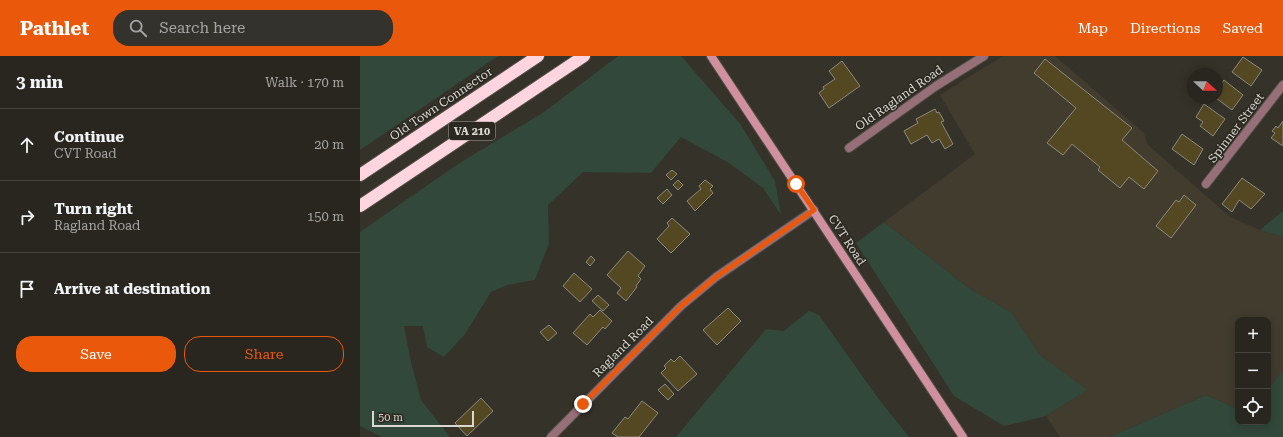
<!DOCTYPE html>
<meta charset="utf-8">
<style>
body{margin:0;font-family:"Roboto Serif",serif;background:#34322c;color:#f1f3f6}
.controls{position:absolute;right:12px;bottom:12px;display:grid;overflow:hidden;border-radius:8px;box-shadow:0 2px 10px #0003}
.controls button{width:36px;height:36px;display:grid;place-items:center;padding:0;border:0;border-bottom:1px solid #44433d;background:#28261f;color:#f1f3f6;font:20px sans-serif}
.compass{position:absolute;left:827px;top:12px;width:36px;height:36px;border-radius:50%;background:#28261f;box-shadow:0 2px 10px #0003;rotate:112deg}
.scale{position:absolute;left:12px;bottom:10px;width:102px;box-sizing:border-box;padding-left:4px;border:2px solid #d8d7d1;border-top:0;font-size:11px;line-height:14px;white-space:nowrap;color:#d8d7d1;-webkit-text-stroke:3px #2a2820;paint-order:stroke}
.stop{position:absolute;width:12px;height:12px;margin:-9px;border:3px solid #ea580c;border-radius:50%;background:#fff}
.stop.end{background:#ea580c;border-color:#fff;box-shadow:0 1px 4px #0008}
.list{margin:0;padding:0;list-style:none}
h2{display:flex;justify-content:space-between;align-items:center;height:52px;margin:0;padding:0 16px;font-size:17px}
h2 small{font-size:13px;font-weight:400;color:#a5a5a4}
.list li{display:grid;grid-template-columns:26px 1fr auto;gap:12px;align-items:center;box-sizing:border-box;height:72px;padding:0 16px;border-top:1px solid #44433d}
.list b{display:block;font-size:15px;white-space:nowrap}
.list p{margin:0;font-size:13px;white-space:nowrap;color:#a5a5a4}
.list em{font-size:13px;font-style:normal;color:#a5a5a4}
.actions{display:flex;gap:8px;padding:12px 16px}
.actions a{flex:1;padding:9px 0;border:1px solid #ea580c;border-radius:16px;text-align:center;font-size:14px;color:#ea580c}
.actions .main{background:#ea580c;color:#fff}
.icon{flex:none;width:22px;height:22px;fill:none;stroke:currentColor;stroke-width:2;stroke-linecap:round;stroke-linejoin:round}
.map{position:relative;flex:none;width:923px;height:381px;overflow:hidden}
header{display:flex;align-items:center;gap:24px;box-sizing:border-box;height:56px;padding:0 20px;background:#ea580c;color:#fff}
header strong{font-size:19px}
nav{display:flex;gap:22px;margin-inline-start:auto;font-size:14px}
.search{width:280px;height:36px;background:#34322c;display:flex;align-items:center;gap:10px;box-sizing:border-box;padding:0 14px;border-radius:16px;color:#a5a5a4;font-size:15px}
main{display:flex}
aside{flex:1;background:#28261f}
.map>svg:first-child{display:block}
.built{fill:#413c2e}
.green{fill:#32483b}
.building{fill:#544822;stroke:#8c897f}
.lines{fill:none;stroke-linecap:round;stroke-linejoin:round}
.street-casing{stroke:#525047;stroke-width:10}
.secondary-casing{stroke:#525047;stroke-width:10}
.highway-casing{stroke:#525047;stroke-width:14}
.street{stroke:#976f79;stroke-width:8}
.secondary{stroke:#d090a0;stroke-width:8}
.highway{stroke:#ffd6df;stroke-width:12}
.route{stroke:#ea580c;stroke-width:5}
.labels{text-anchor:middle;stroke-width:3;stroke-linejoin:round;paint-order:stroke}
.shield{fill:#2a2820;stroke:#a4a29c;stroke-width:1}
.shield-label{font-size:11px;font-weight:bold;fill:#d8d7d1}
.street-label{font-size:12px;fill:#d8d7d1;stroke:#2a2820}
</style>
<header>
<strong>Pathlet</strong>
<div class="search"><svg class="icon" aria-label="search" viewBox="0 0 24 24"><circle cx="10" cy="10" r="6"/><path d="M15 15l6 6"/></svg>Search here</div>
<nav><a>Map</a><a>Directions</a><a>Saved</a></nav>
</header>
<main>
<aside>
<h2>3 min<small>Walk · 170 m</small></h2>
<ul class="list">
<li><svg class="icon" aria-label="ahead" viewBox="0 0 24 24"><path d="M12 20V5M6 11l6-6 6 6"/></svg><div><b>Continue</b><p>CVT Road</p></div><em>20 m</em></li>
<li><svg class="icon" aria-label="right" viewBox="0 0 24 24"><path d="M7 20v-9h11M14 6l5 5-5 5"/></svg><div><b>Turn right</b><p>Ragland Road</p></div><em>150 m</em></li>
<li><svg class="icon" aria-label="arrive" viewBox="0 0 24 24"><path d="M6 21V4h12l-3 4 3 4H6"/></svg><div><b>Arrive at destination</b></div></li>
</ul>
<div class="actions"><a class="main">Save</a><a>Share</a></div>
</aside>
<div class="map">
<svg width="923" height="381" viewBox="0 0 923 381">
<rect width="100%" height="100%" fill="#353229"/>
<path class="built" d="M643,0H695L784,77L787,88L870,161L900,174L923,181V314L908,333V264H878V353L846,339L750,381H700L686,360L726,334L680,299L651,256L610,233L524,166L615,98L580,39Z"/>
<path class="green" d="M0,0H138L0,94Z
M258,0H321L381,69L415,125L421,159L403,132L369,107L321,81L291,117L223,116L188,149L189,187L175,224L147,229L131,236L105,278L84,301L67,291L63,270H44L51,306L61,344L90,381H22L0,370V176L98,108L184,56Z
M923,155V181L900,174Z
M524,166L610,233L651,256L680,299L727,334L686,360L644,370L594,340L496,187Z
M449,255L459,259L518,342L549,381H316L406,273L424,275Z
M923,314V381H750L846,339L878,353V366H908V333Z"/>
<path class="building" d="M883,1L902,14L891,30L872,16Z
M685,3L772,72L762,84L798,115L784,133L769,121L760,132L738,114L740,111L712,88L703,99L687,87L716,52L674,17Z
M482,5L500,30L469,52L459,37L464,33L463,31L475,23L469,15Z
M864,24L883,39L872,54L856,42L857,33Z
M844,48L865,63L853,80L840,70L843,66L836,61Z
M575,53L577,57L579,56L584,65L581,66L593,88L585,93L579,83L572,87L567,79L551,88L544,75L558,67L556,63Z
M923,65V90L911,82L915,77L912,75L916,70L918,72Z
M822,78L843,93L834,109L812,93Z
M312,114L317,118L311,124L306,119Z
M882,122L905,138L891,153L879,144L872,156L862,148Z
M318,124L323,129L318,134L313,129Z
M345,124L353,130L350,133L353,137L335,155L327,145L341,133L339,130Z
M307,133L312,139L303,148L297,142Z
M824,139L836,149L811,182L796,170L816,144L819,146Z
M312,162L330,178L311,197L297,183L309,170L307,167Z
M268,195L285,210L278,220L281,223L276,230L277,231L266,245L257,237L261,232L247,219Z
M231,200L235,204L230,210L226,206Z
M214,217L232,233L220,246L203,230Z
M238,239L249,249L243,255L232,245Z
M368,252L381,265L357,289L343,274Z
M240,254L252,265L245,273L243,271L227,289L213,277L230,258L233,261Z
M189,269L197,277L188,285L180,276Z
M320,300L337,318L318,335L301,317L306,312L304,310L311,303L314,306Z
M305,328L314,338L308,344L298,334Z
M121,342L133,355L107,380L95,367Z
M282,345L298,357L279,381H258L252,377L265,361L268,363Z"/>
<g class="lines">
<g class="street-casing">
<path id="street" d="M489,92L576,30L624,0
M846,128L923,29
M191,381L321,250L356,221L454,154"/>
</g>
<g class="secondary-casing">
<path id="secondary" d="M351,0L603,381"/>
</g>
<g class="highway-casing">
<path id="highway" d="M0,119L178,0
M0,150L224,0"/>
</g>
<use href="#street" class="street"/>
<use href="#secondary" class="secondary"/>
<use href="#highway" class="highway"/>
</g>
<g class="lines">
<path class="route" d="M223,348L321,250L356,221L454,154L436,128"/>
</g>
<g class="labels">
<rect class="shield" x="89" y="66" width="46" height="18" rx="3"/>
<g class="shield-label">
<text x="112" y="79">VA 210</text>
</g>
<g class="street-label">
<text transform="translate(539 42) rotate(-35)" y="4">Old Ragland Road</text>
<text transform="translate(81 48) rotate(-34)" y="4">Old Town Connector</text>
<text transform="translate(876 72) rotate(-53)" y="4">Spinner Street</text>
<text transform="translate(487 184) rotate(57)" y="4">CVT Road</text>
<text transform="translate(263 291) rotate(-45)" y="4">Ragland Road</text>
</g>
</g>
</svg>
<div class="controls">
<button>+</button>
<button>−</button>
<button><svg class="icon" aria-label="locate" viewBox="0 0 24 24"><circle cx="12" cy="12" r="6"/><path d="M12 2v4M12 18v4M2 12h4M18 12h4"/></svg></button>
</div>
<svg class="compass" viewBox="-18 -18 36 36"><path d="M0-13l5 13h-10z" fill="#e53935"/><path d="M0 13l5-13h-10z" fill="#a5a5a4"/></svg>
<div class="scale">50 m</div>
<div class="stop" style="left:436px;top:128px"></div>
<div class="stop end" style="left:223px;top:348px"></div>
</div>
</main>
